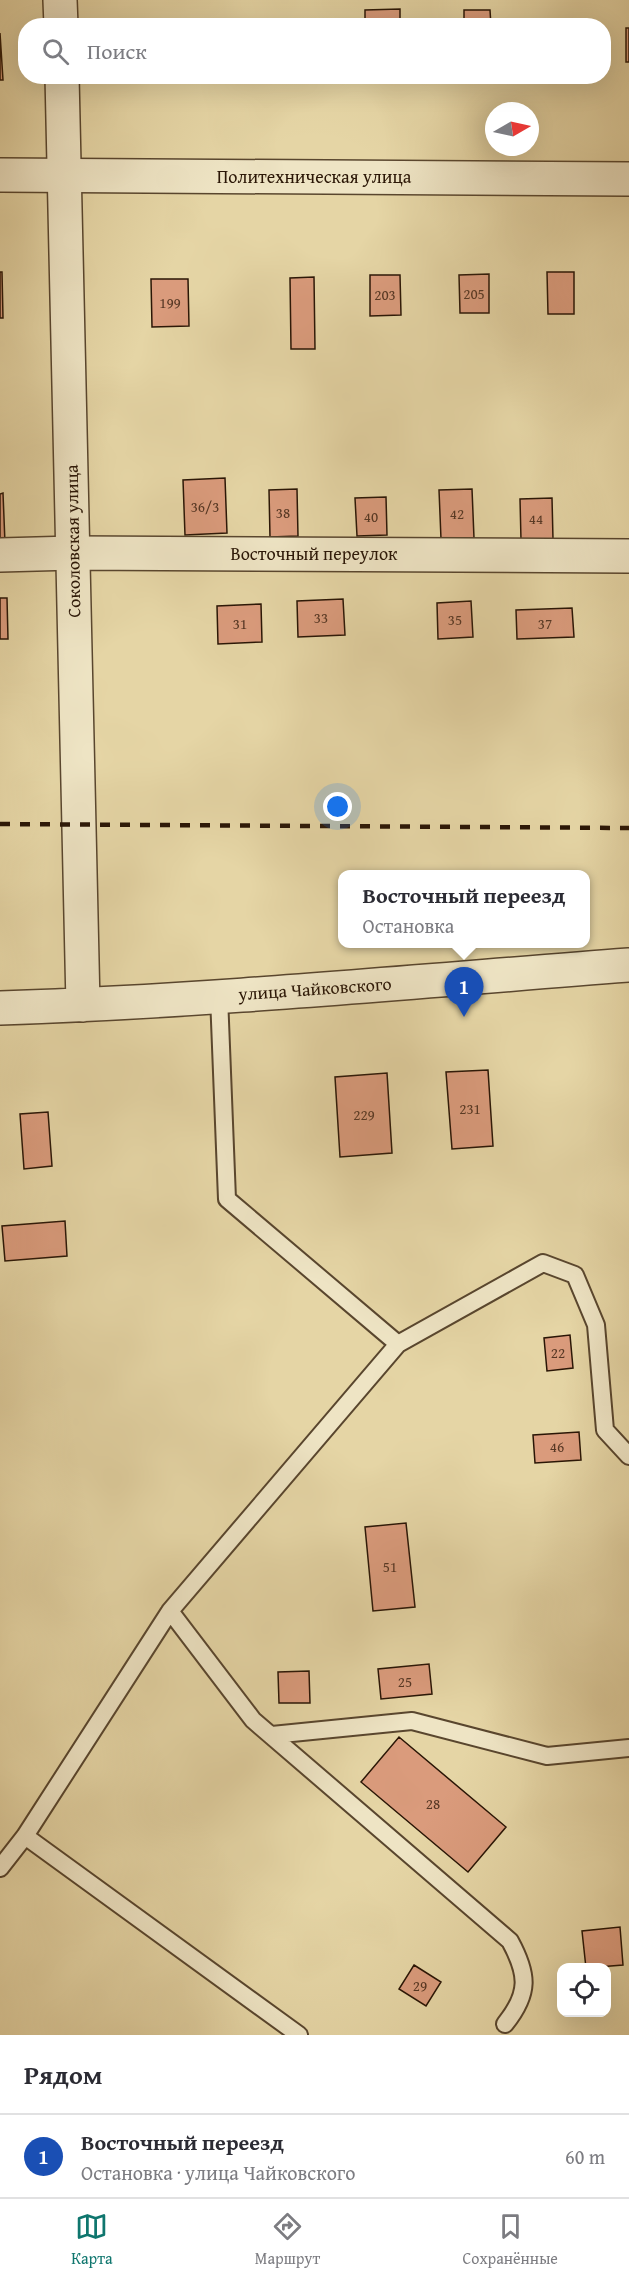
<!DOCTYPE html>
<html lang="ru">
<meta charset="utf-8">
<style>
body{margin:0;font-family:"Gentium Book Plus",serif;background:#f7f7f7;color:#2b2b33}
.controls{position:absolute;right:18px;bottom:18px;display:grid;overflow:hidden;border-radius:12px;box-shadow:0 6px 24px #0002}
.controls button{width:54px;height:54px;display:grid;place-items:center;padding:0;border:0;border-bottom:2px solid #e1e1e2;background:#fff;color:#2b2b33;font:30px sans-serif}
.compass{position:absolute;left:485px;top:102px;width:54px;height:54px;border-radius:50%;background:#fff;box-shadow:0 6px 24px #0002;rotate:81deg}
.you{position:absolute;left:338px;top:807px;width:21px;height:21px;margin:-15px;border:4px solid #fff;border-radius:50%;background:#1a73e8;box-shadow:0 0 0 9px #1a73e833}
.badge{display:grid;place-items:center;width:39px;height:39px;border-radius:50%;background:#0f766e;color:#fff;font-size:20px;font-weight:700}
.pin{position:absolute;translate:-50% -50px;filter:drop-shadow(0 2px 3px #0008)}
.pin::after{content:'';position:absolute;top:32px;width:21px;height:18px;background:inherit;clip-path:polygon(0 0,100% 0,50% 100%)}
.popup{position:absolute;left:338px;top:870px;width:252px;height:78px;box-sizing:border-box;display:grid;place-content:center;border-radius:12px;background:#fff;filter:drop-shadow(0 2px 4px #0005);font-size:20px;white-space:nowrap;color:#7c7c81}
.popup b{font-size:22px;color:#2b2b33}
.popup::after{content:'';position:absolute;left:50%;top:100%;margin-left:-12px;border:12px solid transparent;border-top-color:#fff}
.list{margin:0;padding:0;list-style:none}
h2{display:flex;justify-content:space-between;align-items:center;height:78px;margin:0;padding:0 24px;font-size:26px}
h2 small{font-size:20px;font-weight:400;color:#7c7c81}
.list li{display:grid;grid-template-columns:39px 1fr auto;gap:18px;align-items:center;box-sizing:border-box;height:84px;padding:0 24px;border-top:2px solid #e1e1e2}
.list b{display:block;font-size:22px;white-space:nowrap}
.list p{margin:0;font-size:20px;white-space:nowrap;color:#7c7c81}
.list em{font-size:20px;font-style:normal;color:#7c7c81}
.icon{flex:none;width:33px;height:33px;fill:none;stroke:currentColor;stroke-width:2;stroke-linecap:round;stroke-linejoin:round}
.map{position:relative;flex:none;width:629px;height:2035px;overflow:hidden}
.search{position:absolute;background:#fff;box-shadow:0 6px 24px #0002;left:18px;right:18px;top:18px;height:66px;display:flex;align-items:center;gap:15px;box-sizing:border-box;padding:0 21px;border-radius:24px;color:#7c7c81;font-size:22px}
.sheet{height:162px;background:#fff}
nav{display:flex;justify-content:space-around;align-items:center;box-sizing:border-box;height:84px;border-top:2px solid #e1e1e2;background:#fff;font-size:16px;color:#7c7c81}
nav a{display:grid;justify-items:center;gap:3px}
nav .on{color:#0f766e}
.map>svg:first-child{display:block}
.building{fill:#da9b7c;stroke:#2a1606;stroke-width:1.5}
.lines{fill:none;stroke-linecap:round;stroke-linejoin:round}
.service-casing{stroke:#59462e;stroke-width:20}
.minor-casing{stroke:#59462e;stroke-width:36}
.tertiary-casing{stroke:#59462e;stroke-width:36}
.service{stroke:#eee4c4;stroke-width:16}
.minor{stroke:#eee4c4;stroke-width:33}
.tertiary{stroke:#eee4c4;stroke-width:33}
.rail{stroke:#2a1606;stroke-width:4.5;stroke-dasharray:10 10;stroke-linecap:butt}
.labels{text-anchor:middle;stroke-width:6;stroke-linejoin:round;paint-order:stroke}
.number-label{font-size:15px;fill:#563724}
.street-label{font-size:18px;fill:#2a1606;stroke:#eee4c4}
</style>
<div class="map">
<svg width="629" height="2035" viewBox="0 0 629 2035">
<rect width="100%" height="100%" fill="#e5d5a5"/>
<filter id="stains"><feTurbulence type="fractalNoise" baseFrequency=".00333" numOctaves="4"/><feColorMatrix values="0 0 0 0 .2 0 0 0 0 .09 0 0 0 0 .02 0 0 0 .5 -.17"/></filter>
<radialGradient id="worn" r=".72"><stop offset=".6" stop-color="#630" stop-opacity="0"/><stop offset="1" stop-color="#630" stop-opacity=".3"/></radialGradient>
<path class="building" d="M400,9V26H365V10Z
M464,10H490L491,26H464Z
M626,28H629V62H626Z
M0,33L3,80H0Z
M0,272H2L3,318H0Z
M547,272H574V314H548Z
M489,274V313H460L459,275Z
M370,275H400L401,315L370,316Z
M314,277L315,349H291L290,278Z
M151,279H188L189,326L152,327Z
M225,478L227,533L185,535L183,480Z
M297,489L298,536L270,537L269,490Z
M472,489L474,538L441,539L439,490Z
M3,493L5,543H0V494Z
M386,497L387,535L357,536L355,498Z
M552,498L553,539L521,540L520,499Z
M0,598H7L8,639H0Z
M343,599L345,635L298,637L297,601Z
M471,601L473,637L438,639L437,603Z
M261,604L262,642L218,644L217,606Z
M572,608L574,637L517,639L516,610Z
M488,1070L493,1146L452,1149L446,1072Z
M387,1073L392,1153L340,1157L335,1077Z
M48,1112L52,1166L24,1169L20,1114Z
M65,1221L67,1256L5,1261L2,1226Z
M570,1335L573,1368L547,1371L544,1338Z
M579,1432L581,1460L535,1463L533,1435Z
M406,1523L415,1607L373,1611L365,1527Z
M429,1664L432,1694L381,1699L378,1669Z
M309,1671L310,1703H279L278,1672Z
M399,1737L506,1827L468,1872L361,1782Z
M620,1927L623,1965L586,1968L582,1931Z
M414,1965L441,1982L426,2006L399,1989Z"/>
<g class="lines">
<g class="service-casing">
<path id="service" d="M219,996L227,1199L398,1344
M170,1611L253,1720L510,1941C528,1974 530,1993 505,2024
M272,1735L412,1721L547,1756L629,1748
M25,1836L299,2035
M0,1868L25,1836L170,1611L398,1344L543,1263L575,1275L596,1325L605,1430L629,1456"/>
</g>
<g class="minor-casing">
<path id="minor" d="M0,175L629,179
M0,555L73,553L629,556"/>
</g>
<g class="tertiary-casing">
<path id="tertiary" d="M60,0L61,26
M62,76L83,1005
M0,1008C210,1001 420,981 629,965"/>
</g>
<use href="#service" class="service"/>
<use href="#minor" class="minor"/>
<use href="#tertiary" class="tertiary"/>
<path class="rail" d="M0,824L629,828"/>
</g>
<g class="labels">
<g class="number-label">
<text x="474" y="299">205</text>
<text x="385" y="300">203</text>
<text x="170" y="308">199</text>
<text x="205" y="512">36/3</text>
<text x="283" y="518">38</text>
<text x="457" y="519">42</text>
<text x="371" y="522">40</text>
<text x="536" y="524">44</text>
<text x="321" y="623">33</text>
<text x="455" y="625">35</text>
<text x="240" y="629">31</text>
<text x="545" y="629">37</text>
<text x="470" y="1114">231</text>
<text x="364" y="1120">229</text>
<text x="558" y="1358">22</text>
<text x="557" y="1452">46</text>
<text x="390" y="1572">51</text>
<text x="405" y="1687">25</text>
<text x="433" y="1809">28</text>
<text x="420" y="1991">29</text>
</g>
<g class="street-label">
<text x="314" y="183">Политехническая улица</text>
<text transform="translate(73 541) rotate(-91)" y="6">Соколовская улица</text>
<text x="314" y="560">Восточный переулок</text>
<text transform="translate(315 989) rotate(-4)" y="6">улица Чайковского</text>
</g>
</g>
<rect width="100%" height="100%" filter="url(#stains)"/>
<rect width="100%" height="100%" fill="url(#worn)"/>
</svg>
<div class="controls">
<button><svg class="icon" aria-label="locate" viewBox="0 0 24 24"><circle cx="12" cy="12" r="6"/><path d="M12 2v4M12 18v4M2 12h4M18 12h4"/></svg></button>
</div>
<svg class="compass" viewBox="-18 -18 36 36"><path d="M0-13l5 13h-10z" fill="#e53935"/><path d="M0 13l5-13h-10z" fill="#7c7c81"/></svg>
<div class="you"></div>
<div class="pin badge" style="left:464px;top:1017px;background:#1a4fb4">1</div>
<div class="popup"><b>Восточный переезд</b>Остановка</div>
<div class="search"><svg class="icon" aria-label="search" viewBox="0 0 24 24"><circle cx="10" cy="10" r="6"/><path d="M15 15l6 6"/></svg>Поиск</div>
</div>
<section class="sheet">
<h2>Рядом<small></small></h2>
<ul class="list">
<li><span class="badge" style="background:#1a4fb4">1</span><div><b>Восточный переезд</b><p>Остановка · улица Чайковского</p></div><em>60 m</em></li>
</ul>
</section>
<nav>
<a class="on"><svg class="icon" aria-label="map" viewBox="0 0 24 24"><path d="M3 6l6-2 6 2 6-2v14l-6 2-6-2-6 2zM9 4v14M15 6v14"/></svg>Карта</a>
<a><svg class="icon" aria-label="directions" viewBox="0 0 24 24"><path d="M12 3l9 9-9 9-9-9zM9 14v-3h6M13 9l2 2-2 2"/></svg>Маршрут</a>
<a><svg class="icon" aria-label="saved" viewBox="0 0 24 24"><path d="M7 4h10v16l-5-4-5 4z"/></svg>Сохранённые</a>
</nav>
